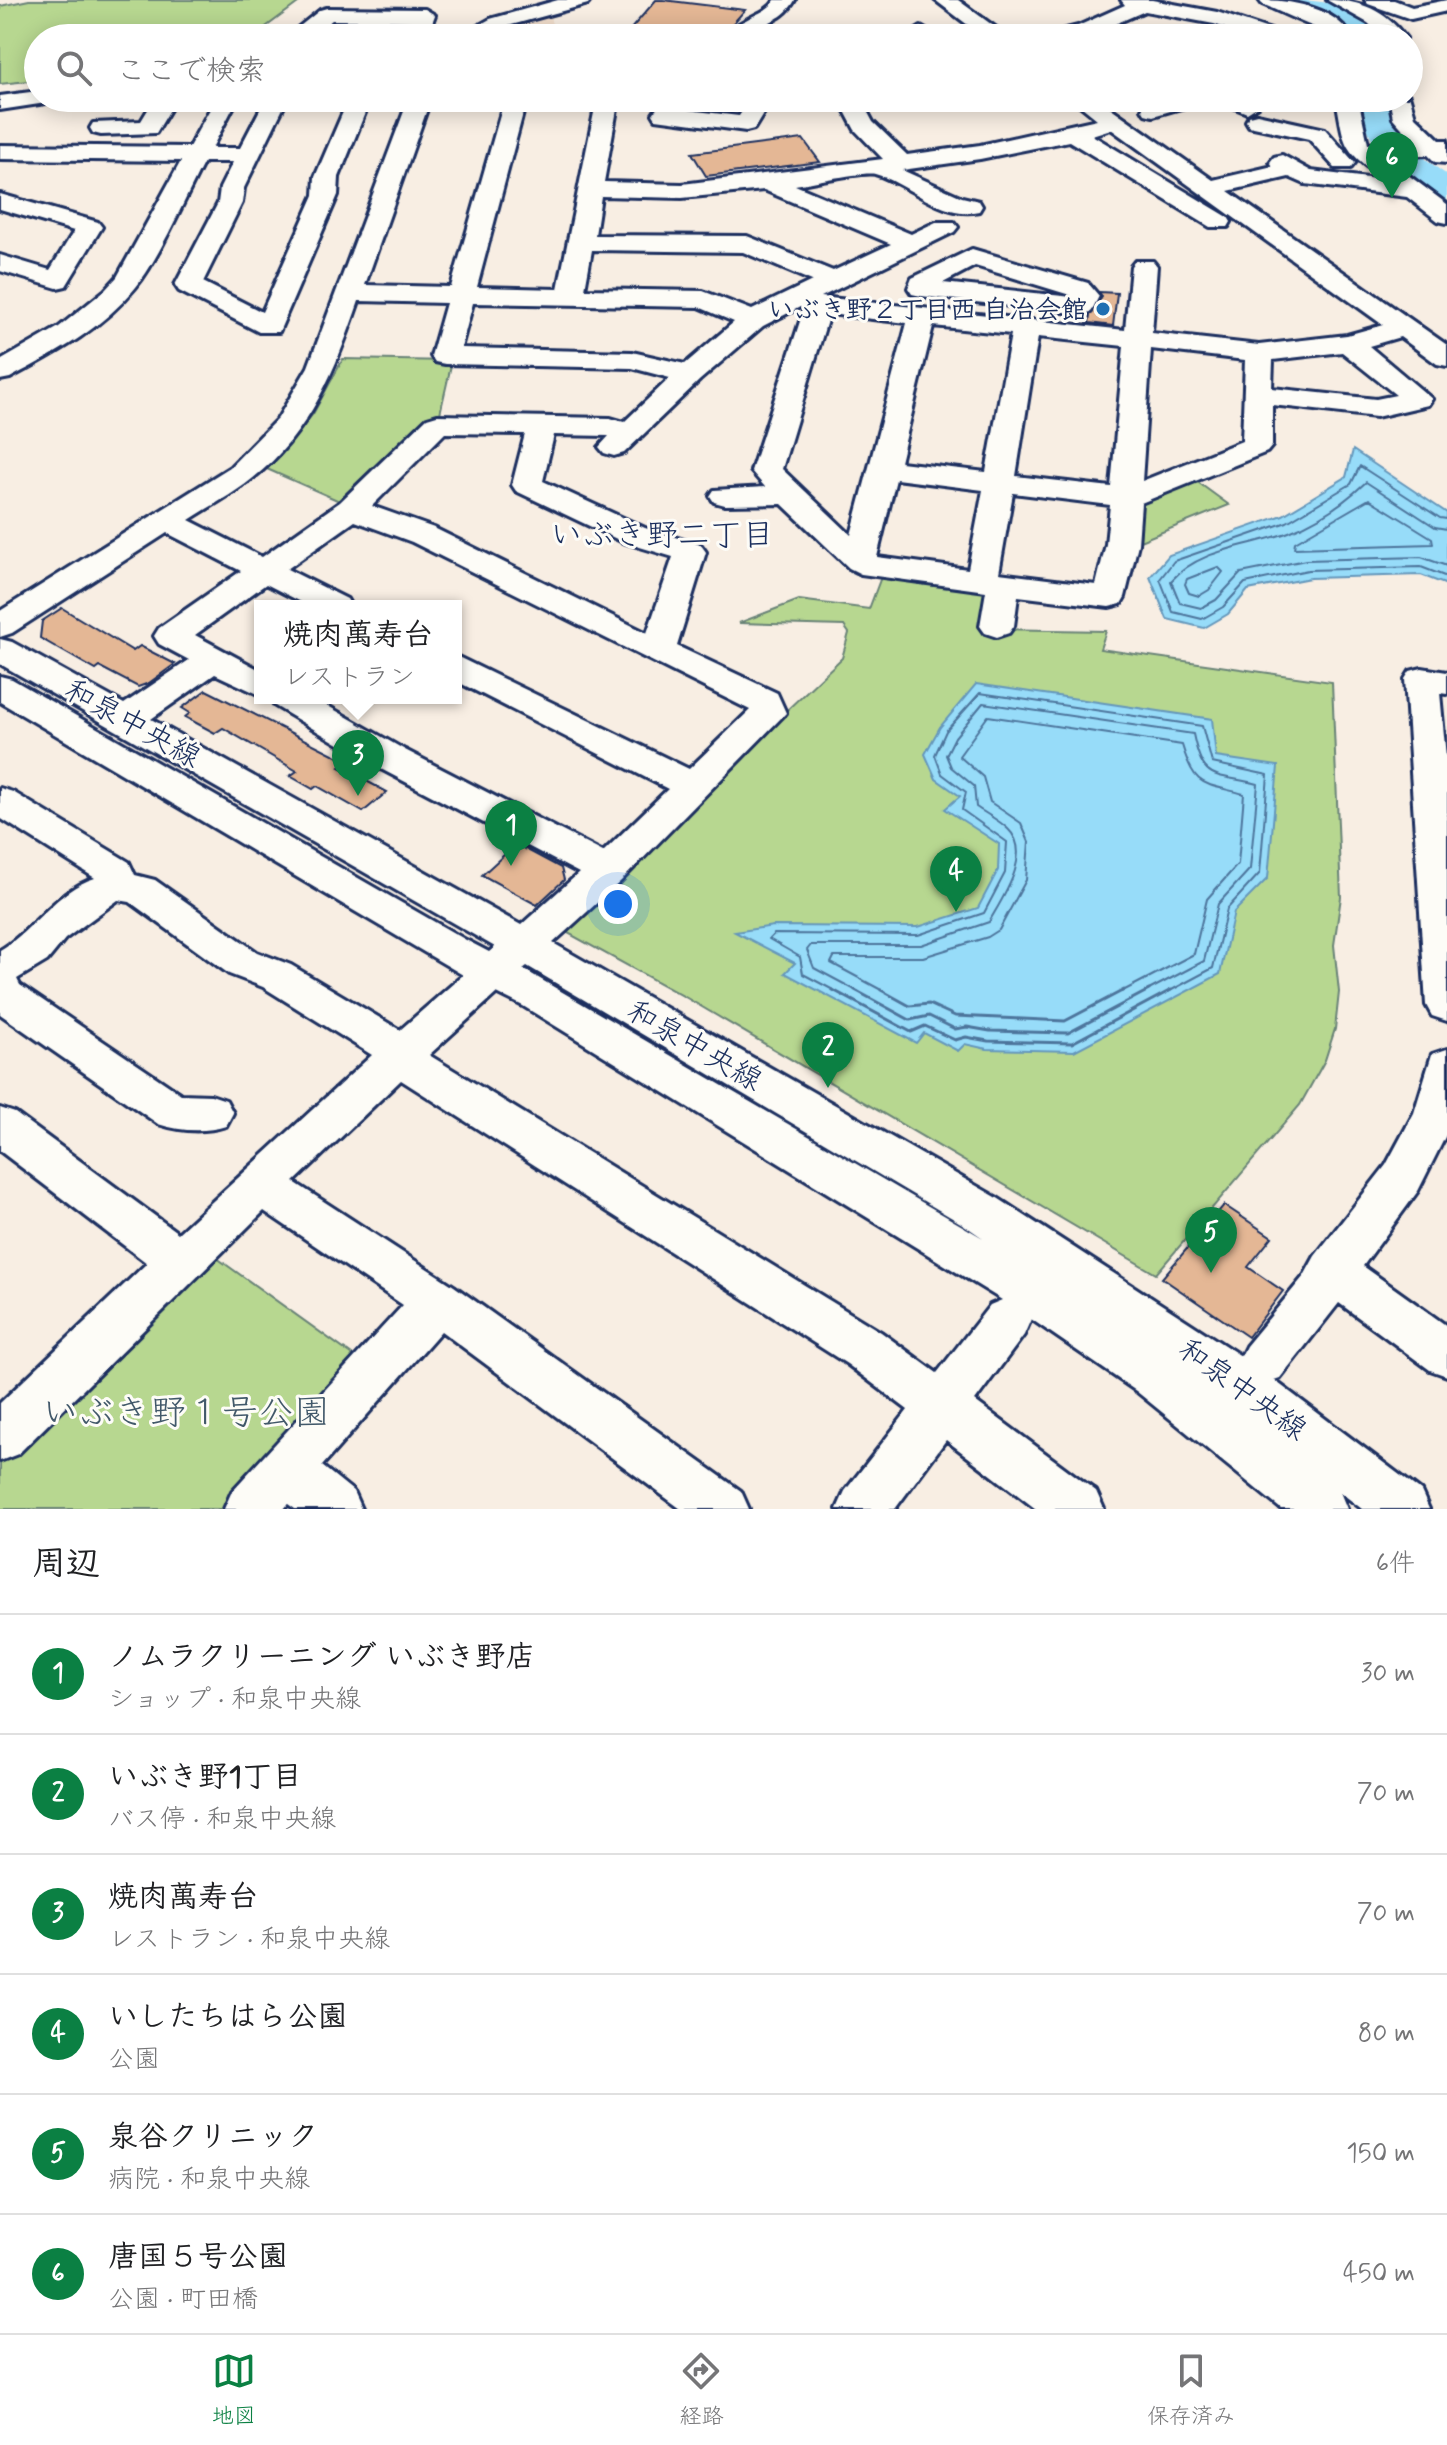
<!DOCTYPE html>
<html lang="ja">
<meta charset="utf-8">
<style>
body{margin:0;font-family:Mynerve,"Klee One",sans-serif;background:#f2f2f2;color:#202124}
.you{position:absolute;left:618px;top:904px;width:28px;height:28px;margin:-20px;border:6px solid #fff;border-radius:50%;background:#1a73e8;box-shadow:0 0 0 12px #1a73e833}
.badge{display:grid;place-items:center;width:52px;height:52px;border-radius:50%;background:#0b8043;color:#fff;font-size:26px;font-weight:700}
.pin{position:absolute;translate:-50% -66px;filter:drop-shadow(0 2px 4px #0008)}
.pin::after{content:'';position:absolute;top:42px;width:28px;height:24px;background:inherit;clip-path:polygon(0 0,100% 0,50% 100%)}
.popup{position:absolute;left:254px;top:600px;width:208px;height:104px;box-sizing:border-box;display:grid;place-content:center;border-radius:0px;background:#fff;filter:drop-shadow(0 2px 6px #0005);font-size:26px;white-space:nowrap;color:#757577}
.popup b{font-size:30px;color:#202124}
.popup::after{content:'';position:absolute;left:50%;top:100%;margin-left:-16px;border:16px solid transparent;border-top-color:#fff}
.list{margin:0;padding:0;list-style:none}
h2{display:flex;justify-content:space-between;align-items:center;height:104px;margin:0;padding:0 32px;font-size:34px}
h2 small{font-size:26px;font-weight:400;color:#757577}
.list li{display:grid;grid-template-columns:52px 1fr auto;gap:24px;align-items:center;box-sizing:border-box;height:120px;padding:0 32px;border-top:2px solid #e0e0e0}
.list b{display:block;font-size:30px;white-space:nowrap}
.list p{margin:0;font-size:26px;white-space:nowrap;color:#757577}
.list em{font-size:26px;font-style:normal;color:#757577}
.icon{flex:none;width:44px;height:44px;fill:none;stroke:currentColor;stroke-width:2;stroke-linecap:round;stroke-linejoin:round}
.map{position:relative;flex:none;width:1447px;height:1509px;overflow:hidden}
.search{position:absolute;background:#fff;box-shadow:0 4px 20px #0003;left:24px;right:24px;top:24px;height:88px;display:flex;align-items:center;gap:20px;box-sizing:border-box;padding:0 28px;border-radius:44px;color:#757577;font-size:30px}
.sheet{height:824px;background:#fff}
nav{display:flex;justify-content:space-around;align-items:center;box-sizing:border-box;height:112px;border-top:2px solid #e0e0e0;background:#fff;font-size:22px;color:#757577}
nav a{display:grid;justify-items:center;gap:4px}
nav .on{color:#0b8043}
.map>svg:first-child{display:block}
.built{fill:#f2decc}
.green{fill:#b7d790;stroke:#698377;stroke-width:2}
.water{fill:#97dcf9;stroke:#6597bb;stroke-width:2}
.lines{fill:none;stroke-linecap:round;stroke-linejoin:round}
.shore-far1{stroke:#4d749c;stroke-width:2}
.shore{stroke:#4d749c;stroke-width:3}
.river{fill:#97dcf9;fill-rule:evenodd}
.building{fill:#e4b795;stroke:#1b2f5e;stroke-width:2}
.minor-casing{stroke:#1b2f5e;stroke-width:6}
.minor{fill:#fdfcf7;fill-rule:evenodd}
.poi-dot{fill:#1f6fb2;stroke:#fdfcf7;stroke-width:3}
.labels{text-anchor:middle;stroke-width:6;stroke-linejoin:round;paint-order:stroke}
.far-poi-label{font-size:26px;font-weight:bold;fill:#1b2f5e;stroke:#fdfcf7;text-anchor:end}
.street-label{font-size:30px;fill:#1b2f5e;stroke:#fdfcf7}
.neighbourhood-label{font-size:32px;fill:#1b2f5e;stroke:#fdfcf7}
.near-park-label{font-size:36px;fill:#42596a;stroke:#fdfcf7}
</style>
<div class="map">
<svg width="1447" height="1509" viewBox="0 0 1447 1509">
<rect width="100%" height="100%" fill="#f8eee3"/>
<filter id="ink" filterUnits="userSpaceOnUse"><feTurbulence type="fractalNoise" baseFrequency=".0125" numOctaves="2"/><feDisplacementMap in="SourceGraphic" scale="16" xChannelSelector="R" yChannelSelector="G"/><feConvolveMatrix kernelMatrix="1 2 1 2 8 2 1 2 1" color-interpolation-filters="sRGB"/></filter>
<g filter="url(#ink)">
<path class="built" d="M550,16L553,28L574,38H490L504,30Z"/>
<path class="green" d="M29,0H302L251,38H38V80L0,84V6Z
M343,359L452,361L439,418L344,503L267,469L313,414Z
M1192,478L1229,505L1140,541L1142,499Z
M881,577L990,590L987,629L1106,631L1100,649L1332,682L1341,897L1334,945L1339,992L1335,1029L1325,1060L1300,1105L1156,1274L685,997L557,927L842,658L849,633L844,626L739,623L799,600L869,609Z
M210,1253L363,1363L230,1509H0V1455Z"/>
<path class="water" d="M1353,450L1447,513V585L1421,575L1310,578L1248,590L1228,614L1204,628L1167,619L1150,577L1169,555L1283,515L1346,477Z
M976,684L1212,719L1216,757L1278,766L1268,878L1234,912L1220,974L1074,1051L987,1049L965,1044L958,1051L924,1033L916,1043L785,973L795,963L735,932L773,926L918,927L978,908L998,870L999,844L945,809L960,796L936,779L925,754L940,727Z"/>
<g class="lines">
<path class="shore-far1" d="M1369,499L1432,538L1433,544L1294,548L1295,542Z
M1447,519L1440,518L1360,466L1351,484L1287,522L1174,561L1160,579L1173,612L1202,619L1223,607L1245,583L1308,570L1421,567L1447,577
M1447,529L1435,527L1366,482C1344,503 1317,521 1289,532C1250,547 1200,548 1171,581L1180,603L1201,608L1216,600L1241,573L1306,560L1421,557L1447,566
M1218,567L1223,572L1209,590L1199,596L1189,593L1185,584L1187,579Z
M837,992L803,974L800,957L769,939L774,934L918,935L984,913L1005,873L1007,842L962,810L966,792L942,774L935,755L946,731L980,693L1202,726L1212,763L1268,775L1260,873L1227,909L1213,968L1168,992
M859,992L814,968L807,950L811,945H921L989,922C1002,899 1034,853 1008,829C999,820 986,814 976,807L974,786L951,767L946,755L955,737L983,703L1193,734C1203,783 1213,773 1258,784L1250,869L1218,904L1204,961L1145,992
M885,992L831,963L834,957H923L988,937L999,930L1026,880L1029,842L1021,823L990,802L983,777L959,756L988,716L1182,745C1195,789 1204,783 1244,794L1238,864L1207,899L1194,954L1121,992"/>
<path class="shore" d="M833,990L911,1032L925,1026L955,1040L966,1037L988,1041L1072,1043L1171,990
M855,990L910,1020L929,1016L955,1029L967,1027L990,1031L1068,1033L1149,990
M881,990L910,1006L929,1004L955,1016L1065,1021L1124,990"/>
<path class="river" d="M1287,0C1325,0 1360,4 1383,38H1352L1337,25L1291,6Z
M1359,98H1389C1403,141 1410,148 1447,175V200C1424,194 1379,157 1370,135C1365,123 1363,110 1359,98Z"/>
</g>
<path class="building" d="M656,0H663L745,10L720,38H623Z
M803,139L820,162L706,176L692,153Z
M1099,292L1117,293L1113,326L1089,323L1090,315L1102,297Z
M62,608L133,651L140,646L175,664L149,683L138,687L100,667L96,670L40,638L42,621Z
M206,690L347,761L340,767L387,792L363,812L317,786L313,789L290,776L297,771L223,728L215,733L185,717L190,713L182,708Z
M516,844L561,868L564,880L537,905L482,875Z
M1224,1205L1272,1237L1248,1267L1283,1291L1248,1337L1162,1278Z"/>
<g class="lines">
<g class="minor-casing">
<path id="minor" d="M558,0H591L588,4L504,27L483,38H456L490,19Z
M775,0H795C782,24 762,20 746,38H723C739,17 767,15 775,0Z
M935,0H958L1010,38H985Z
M1121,0H1152L1217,12L1283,34L1287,38H1253L1214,24L1145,11L1092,34L1079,38H1043L1047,34L1078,26L1125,5Z
M1259,0C1288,0 1328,6 1347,30L1344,34C1332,38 1279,11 1262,4Z
M1327,0C1361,0 1385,10 1406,38H1383L1368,23Z
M1365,0H1394L1412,7L1447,0V11L1411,19L1368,4Z
M327,8L425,9L435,15L429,31L423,38H398L412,21L332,20L309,38H285L320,10Z
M921,27L940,38L914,37L911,33Z
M38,91V98H49L46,103L0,110V96Z
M1409,95L1415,116L1440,140H1447V163L1435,162L1428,155L1384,157L1447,204V223L1438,221L1407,197L1305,184L1289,177L1228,191L1447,345V366L1437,364L1400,337L1369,346L1432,399L1428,405L1376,417L1272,405V446L1267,452L1141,503L1138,544L1125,597L1121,604L1109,607L1018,596L1014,626L1009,633L997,637L985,633L980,626L986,591L861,574L849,568L782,504L725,505L714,502L710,496L714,490L765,487L751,471L804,309L800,307L763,326L700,380L624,453L614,456L604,453L599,447L609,436L554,435L543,481L645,528L701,545L706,552L677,646L777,693L786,713L621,881L553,943L996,1197L1241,1356L1246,1346L1304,1276L1315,1256L1386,1165L1414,1113L1432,1054L1447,1049V1133L1418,1191L1363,1266L1447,1326V1376L1430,1370L1339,1303L1280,1378L1274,1380L1421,1491L1429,1509H1362L1340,1492L1347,1509H1281L1136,1391L1031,1319L1024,1335L975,1401L1096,1491L1104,1509H1036L946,1440L895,1509H837L845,1491L908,1410L847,1364L401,1080L294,1182L454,1286L741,1491L749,1509H681L441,1331L322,1466L353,1491L361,1509H295L288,1504L284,1509H224L232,1491L403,1305L264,1211L18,1454L0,1461V1403L147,1263L0,1151V1108L15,1113L178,1233L372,1055L263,987L229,974L130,902L118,900L65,939L47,961L17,979L20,985L181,1094L211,1095L226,1100L233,1113L226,1126C204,1133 180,1131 158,1124L0,1014V950C33,931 56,890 95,878L0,818V788L13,792L129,862L135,875L155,880L257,952L291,965L400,1030L463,975L0,702V676L12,679L466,940L489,952L495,947L0,664V639L12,642L124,704L189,660L159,644L154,636L159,628L241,571L167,533L12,633L0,637V611L230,467L278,418L308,367L409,98H431L365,285L451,287L505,98H527L477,287L558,289L597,98H619L604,182L682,184L883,159L855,130L838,98H860L873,122L907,155L980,145L1097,119L1071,98H1097L1213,180L1273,166L1270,162L1274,157L1282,155L1311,171L1384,180C1342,148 1345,149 1336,98H1358L1368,144L1414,142L1393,118L1389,98H1409ZM1111,129L1383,325L1347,335L1259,345L1152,333L1157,266L1153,261H1135L1131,266L1125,330L821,297L954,232L958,227L954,222H936L911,234L795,185C809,183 865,171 875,174C908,183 942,220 979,211L982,206L979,201L962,197L902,170L980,159L1069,141L1210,227H1228L1231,222L1228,217L1092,135ZM764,190L891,244L833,271L747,236L595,235L601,196L682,198ZM592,250L743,252L812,281L752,310L703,291L585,289ZM359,301L446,303L431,356L435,362L445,364L632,368L670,378L624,422L610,418L437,415L427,418L340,502L262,557L189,520C209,507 232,495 252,479C310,434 336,368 359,301ZM473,303L699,307L734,322L685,364L632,352L461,348ZM829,314L907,323L851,535L782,469ZM933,326L1011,334L986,472L900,462ZM1038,337L1124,346L1111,487L1016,476ZM1151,349L1245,360L1242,441L1142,481ZM1342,352L1396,395L1376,399L1272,388L1273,360ZM445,433L525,434L512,485L516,491L623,542L673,557L647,633L434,528L372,506ZM896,479L983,490L968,569L877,557ZM1013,493L1110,505L1106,544L1096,585L999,573ZM355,521L412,542L750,710L689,769L456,656V681L668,789L603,852L405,750L314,698H270L275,706L379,768L579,873L521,925L151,719L215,674L260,695V670L195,635L266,584L309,606H351L347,599L287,569ZM527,966L964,1225L983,1238L523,969ZM497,993L523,1006L1002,1300L990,1305L937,1373L881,1332L429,1055Z
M155,98H177L156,133L101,135L93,133L90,128L93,123L141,121Z
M216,98H238L212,148H240L266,98H288L244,188L242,203L203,282L262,312L314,195L315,177L349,98H371L339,177L338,195L279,332H259L179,291L175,285L218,203L220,188L233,162H204C185,198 160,257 136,287C102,329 56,353 10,378L0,380V361L59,327L105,290L117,277L181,161L0,159V145L189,147Z
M664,98H686L679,109L739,116L751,98H773L754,129L746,131L656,119L653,114Z
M900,98H933L930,103L909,108L901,106L898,101Z
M1166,98H1201L1198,103L1153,116L1145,114L1142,109L1145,104Z
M1220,98H1248L1258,106L1247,113L1223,103Z
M1257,114L1325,129L1355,163L1351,168H1335L1309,139L1249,126L1246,121L1249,116Z
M0,194L98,222L102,227L66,286L57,288L0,271V255L50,270L74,231L0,209Z
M972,249L1088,283L1099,296L1091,312L1082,314L921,296L912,294L908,288L912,278ZM975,266L1070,295L1072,297L943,283Z
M1422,668L1447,672V694L1440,693L1447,768V1021L1432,1016L1426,1005L1405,679L1410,671Z"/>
</g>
<use href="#minor" class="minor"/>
</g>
</g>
<circle class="poi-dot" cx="1103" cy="309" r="8"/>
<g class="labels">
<g class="far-poi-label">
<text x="1087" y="318">いぶき野２丁目西 自治会館</text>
</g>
<g class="street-label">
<text transform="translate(133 723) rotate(29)" y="10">和泉中央線</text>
<text transform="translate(695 1045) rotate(30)" y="10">和泉中央線</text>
<text transform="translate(1243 1389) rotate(36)" y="10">和泉中央線</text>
</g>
<g class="neighbourhood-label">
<text x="662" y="545">いぶき野二丁目</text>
</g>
<g class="near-park-label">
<text x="186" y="1424">いぶき野１号公園</text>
</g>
</g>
</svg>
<div class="you"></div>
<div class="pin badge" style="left:511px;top:866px">1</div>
<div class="pin badge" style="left:828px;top:1088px">2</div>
<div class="pin badge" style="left:358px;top:796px">3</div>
<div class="popup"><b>焼肉萬寿台</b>レストラン</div>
<div class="pin badge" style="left:956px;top:912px">4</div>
<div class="pin badge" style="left:1211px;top:1273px">5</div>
<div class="pin badge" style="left:1392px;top:198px">6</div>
<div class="search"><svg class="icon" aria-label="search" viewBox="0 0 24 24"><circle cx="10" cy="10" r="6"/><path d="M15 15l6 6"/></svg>ここで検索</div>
</div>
<section class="sheet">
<h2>周辺<small>6件</small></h2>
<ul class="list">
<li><span class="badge">1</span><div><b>ノムラクリーニング いぶき野店</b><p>ショップ · 和泉中央線</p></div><em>30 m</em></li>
<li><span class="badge">2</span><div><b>いぶき野1丁目</b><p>バス停 · 和泉中央線</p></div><em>70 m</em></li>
<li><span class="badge">3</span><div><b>焼肉萬寿台</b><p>レストラン · 和泉中央線</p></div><em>70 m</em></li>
<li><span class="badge">4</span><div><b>いしたちはら公園</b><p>公園</p></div><em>80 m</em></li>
<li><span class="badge">5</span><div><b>泉谷クリニック</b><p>病院 · 和泉中央線</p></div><em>150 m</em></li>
<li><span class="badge">6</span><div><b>唐国５号公園</b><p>公園 · 町田橋</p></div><em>450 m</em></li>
</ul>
</section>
<nav>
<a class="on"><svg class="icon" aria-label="map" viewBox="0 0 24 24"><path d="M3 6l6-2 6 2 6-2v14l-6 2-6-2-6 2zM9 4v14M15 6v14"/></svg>地図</a>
<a><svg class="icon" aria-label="directions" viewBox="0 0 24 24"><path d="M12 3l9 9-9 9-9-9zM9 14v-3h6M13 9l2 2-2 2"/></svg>経路</a>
<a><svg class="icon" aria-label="saved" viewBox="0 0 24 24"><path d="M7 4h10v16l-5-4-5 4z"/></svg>保存済み</a>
</nav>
